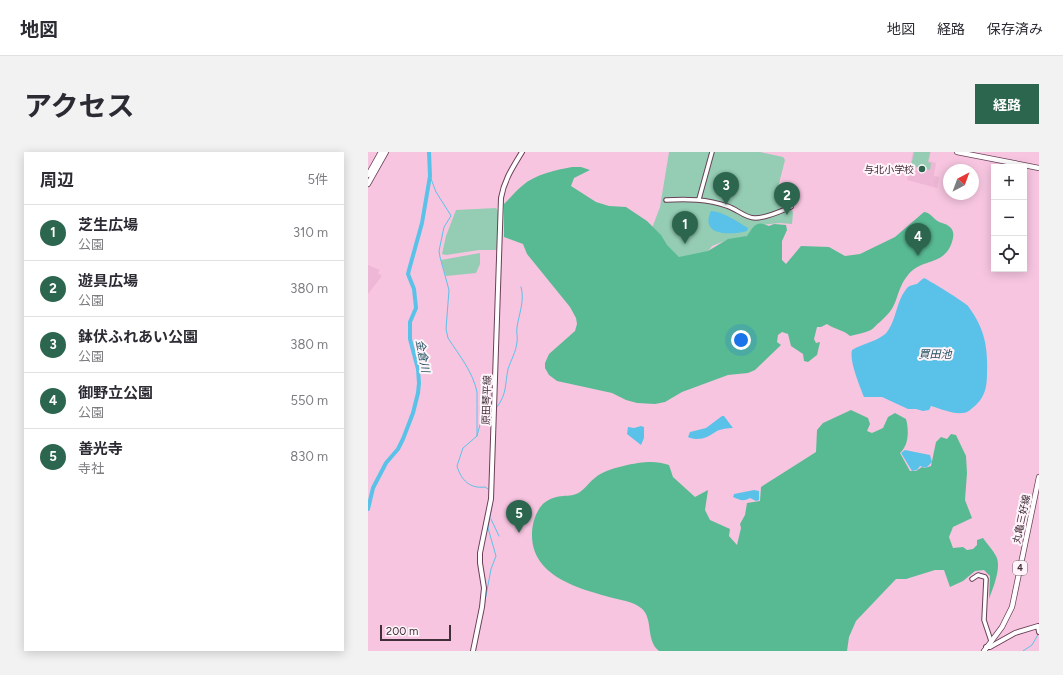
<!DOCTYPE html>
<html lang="ja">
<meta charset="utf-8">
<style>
body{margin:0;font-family:Figtree,"Noto Sans JP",sans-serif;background:#f2f2f3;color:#2b2b33}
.controls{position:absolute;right:12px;top:12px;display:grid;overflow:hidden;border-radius:0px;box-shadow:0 2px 10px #0003}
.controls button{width:36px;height:36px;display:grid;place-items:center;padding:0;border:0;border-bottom:1px solid #e1e1e2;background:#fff;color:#2b2b33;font:20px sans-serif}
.compass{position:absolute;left:575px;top:12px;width:36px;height:36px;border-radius:50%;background:#fff;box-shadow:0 2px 10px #0003;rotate:41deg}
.scale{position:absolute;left:12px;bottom:10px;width:71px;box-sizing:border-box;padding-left:4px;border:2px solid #422e39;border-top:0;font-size:11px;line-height:14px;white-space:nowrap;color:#422e39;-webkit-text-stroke:3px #fef4f9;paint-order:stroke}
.you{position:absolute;left:373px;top:188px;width:14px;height:14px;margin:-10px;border:3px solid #fff;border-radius:50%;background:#1a73e8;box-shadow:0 0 0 6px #1a73e833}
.badge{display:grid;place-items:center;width:26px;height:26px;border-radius:50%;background:#2c664f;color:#fff;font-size:13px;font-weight:700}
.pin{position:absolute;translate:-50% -33px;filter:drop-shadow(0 1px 2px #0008)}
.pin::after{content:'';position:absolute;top:21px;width:14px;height:12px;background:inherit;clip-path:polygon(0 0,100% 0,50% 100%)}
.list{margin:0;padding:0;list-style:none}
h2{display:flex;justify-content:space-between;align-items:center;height:52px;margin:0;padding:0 16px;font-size:17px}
h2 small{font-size:13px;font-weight:400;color:#7c7c81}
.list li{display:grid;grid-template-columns:26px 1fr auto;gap:12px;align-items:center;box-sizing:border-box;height:56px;padding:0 16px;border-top:1px solid #e1e1e2}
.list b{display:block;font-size:15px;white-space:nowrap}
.list p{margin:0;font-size:13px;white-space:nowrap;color:#7c7c81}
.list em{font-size:13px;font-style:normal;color:#7c7c81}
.icon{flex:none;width:22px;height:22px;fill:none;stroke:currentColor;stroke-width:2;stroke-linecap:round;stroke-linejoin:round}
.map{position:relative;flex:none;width:671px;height:499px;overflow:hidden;border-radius:0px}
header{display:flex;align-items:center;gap:24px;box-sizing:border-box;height:56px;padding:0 20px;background:#fff;border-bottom:1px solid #e1e1e2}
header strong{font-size:19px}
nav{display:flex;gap:22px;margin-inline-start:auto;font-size:14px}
.intro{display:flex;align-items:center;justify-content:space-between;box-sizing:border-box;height:96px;padding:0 24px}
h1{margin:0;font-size:28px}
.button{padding:10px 18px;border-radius:0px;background:#2c664f;color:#fff;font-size:14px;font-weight:700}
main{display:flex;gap:24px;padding:0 24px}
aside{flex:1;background:#fff;border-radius:0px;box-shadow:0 2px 10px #0003}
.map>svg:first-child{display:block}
.built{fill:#efb7d6}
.green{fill:#94cdb3}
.forest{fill:#58ba93}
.water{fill:#5ac2e8}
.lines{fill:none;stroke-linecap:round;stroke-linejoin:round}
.stream{stroke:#5ac2e8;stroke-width:1}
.river{stroke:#5ac2e8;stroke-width:4}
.tertiary-casing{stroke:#694057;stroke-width:5.5}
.secondary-casing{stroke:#694057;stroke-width:6}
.primary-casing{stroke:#694057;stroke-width:6}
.trunk-casing{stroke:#694057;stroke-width:6}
.tertiary{stroke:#fff;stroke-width:3.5}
.secondary{stroke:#fff;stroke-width:4}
.primary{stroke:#fff;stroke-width:4.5}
.trunk{stroke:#fff;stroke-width:4.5}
.poi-dot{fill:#2c664f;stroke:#fef4f9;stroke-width:1.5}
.labels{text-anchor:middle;stroke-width:4;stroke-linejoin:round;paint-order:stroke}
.shield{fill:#fef4f9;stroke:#7a6973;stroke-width:1}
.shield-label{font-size:9px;font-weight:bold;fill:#422e39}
.poi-label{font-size:10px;fill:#422e39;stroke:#fef4f9;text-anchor:end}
.street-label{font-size:10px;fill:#422e39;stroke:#fef4f9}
.water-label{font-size:11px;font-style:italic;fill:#255162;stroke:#fef4f9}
</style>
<header>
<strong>地図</strong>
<nav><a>地図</a><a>経路</a><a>保存済み</a></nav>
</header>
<div class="intro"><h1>アクセス</h1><a class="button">経路</a></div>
<main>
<aside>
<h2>周辺<small>5件</small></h2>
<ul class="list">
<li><span class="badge">1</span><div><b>芝生広場</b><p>公園</p></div><em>310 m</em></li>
<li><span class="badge">2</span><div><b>遊具広場</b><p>公園</p></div><em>380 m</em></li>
<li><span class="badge">3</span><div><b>鉢伏ふれあい公園</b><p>公園</p></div><em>380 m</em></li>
<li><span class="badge">4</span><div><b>御野立公園</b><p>公園</p></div><em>550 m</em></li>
<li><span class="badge">5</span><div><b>善光寺</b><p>寺社</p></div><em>830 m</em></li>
</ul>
</aside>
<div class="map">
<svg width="671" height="499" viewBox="0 0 671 499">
<rect width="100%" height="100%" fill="#f7c5e0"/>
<path class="built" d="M545,0H563L561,9L568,11L566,24L571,25L569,36L539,28Z
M0,113L12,118L10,121L14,124L0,142Z"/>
<path class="green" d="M301,0H392L415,5L417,8L408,43V44L421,48L425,61L424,72L412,71L390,73L387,80L377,85L359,88L344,94L338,102L310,107L284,76L292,55Z
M546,0H562L560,10L563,11L562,18L543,14Z
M128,56L131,60L129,98H111L78,103L74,102L78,84L88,58Z
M112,101V112L108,121L78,124L73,108Z"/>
<path class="forest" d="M204,15H213L222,18L206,26L203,34L228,50L241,54L258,55L279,69L293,83L299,93L311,105L340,99L360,87L379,84C386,74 388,68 401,74L406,72L418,73L419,78L414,89V108L418,112L433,94L461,95L477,104L492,102L527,85L556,60C563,60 566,69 574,71C581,73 587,77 585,86C579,115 554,105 540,123C534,130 531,139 528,148C524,159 520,162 512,170C509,172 506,176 503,178C496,181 489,182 482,184C476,178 466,177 459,172L453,175H449L446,187L448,191L452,190L449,203L440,210L436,209L435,202L423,194L420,182L414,180L410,183L409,190L413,193L387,218L380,221L360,223L314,240L297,250L287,252L269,251L258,248L244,241L189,229L181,223L177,216V211L181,202L207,179L209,172L208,166L202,155L159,102L155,92L136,85V52C142,46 148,39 154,34C167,22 188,18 204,15Z
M483,258L500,266L502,272L499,279L504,281L515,276L520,265L527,261L538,267C541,278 541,293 532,301L542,319H548L554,315L557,316L563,314L568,290L573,285L579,287L583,282L588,283L598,304L599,321L597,348L604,366L585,375L581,385L585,396L595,395L599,398L605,397L609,393V388L615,386C619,392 625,398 628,404C634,415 625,436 621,447L622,424L616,418L607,419L595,429L582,435L576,418H567L538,427H528L488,469L481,485L479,499H291C277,488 286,466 273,456C265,449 251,448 241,445C208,436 163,423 164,382C164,372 168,358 176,351C190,340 201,347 212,340C218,336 222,329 228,325C239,316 269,310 283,310C289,310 295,311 301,313L305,325L327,345L340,338L337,358L342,368L362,377L361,384L369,393L373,376L372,372L377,363L379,351L392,349L393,335L448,300L449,278L455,271Z"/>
<path class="water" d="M343,59C356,60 368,69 380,76L379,79C364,83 331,85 343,59Z
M556,126C559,127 598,151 600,154C616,176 620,193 619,220C619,233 618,243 608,253C604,256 600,261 595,261C584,262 573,257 563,254L561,258L555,259L548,257H540L514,245H496C492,234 481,209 484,198C494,192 513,188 519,180C529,167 528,148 540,135C543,133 545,133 549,132C551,130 553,128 556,126Z
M354,264H356L365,276C360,276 353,277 349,279C340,285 331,290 320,285L322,280L338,276Z
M273,274L276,275V286L273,293L259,282L260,275L266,276Z
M537,298L562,303L564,310L558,316L552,314L549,318L544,319L533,301Z
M386,338L391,339V348L388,349L382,346C375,350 372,348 365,345L366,342Z"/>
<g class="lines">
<path class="stream" d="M62,24L68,40L82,62L83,64L76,75L71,99L72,105L81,138L78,177L80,186C91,203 105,220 109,240V284L95,296L89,314C93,328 102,337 117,335L120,337
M129,255C139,242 137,232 140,217C143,208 148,200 149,190C150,185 148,180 149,175C151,162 157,148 153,135
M109,284L116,258L117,257L123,258
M123,367L131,384
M111,481L123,417L128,404L120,376L125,347
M107,499L108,494
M655,499L664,493L671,481"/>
<path class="river" d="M0,357L5,336L18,311L30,297L35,287L45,261L50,241L51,231L50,217L42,187V170L48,156L46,137L40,122L41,118L54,71L62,24L61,0"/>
<g class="tertiary-casing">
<path id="tertiary" d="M331,47L344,0
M298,48C319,47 339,47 359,54C369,57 377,66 387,66C399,66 413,59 423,55
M604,427L610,423L617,425L618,427L616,468L623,489"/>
</g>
<g class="secondary-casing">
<path id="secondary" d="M618,495H622L647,481L670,474L671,480
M105,499L114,455L116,436L112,411V401L123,347L133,46C136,28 145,15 154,0"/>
</g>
<g class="primary-casing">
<path id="primary" d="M589,0L671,16
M616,499L634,475L644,455L671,325"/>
</g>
<g class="trunk-casing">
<path id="trunk" d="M0,23L13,0
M0,32L18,0"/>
</g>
<use href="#tertiary" class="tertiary"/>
<use href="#secondary" class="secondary"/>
<use href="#primary" class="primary"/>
<use href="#trunk" class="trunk"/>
</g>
<circle class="poi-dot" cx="554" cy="17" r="4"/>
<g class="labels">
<rect class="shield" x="645" y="409" width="14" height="14" rx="3"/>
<g class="shield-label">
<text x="652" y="419">4</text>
</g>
<g class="poi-label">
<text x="546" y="21">与北小学校</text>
</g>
<g class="street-label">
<text transform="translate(118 248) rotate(-88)" y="4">原田琴平線</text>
<text transform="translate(653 367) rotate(-78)" y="4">丸亀三好線</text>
</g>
<g class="water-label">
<text x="567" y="206">買田池</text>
<text transform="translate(55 204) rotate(79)" y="4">金倉川</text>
</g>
</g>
</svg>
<div class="controls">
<button>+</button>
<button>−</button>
<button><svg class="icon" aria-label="locate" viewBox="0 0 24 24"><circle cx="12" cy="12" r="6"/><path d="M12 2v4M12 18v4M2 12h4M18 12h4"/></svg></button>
</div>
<svg class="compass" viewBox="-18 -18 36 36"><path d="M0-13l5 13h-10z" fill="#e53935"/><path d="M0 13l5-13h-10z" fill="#7c7c81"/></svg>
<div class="scale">200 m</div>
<div class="you"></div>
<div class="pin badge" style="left:317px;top:92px">1</div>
<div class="pin badge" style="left:419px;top:63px">2</div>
<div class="pin badge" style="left:358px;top:53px">3</div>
<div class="pin badge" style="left:550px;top:104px">4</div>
<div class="pin badge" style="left:151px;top:381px">5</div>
</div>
</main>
